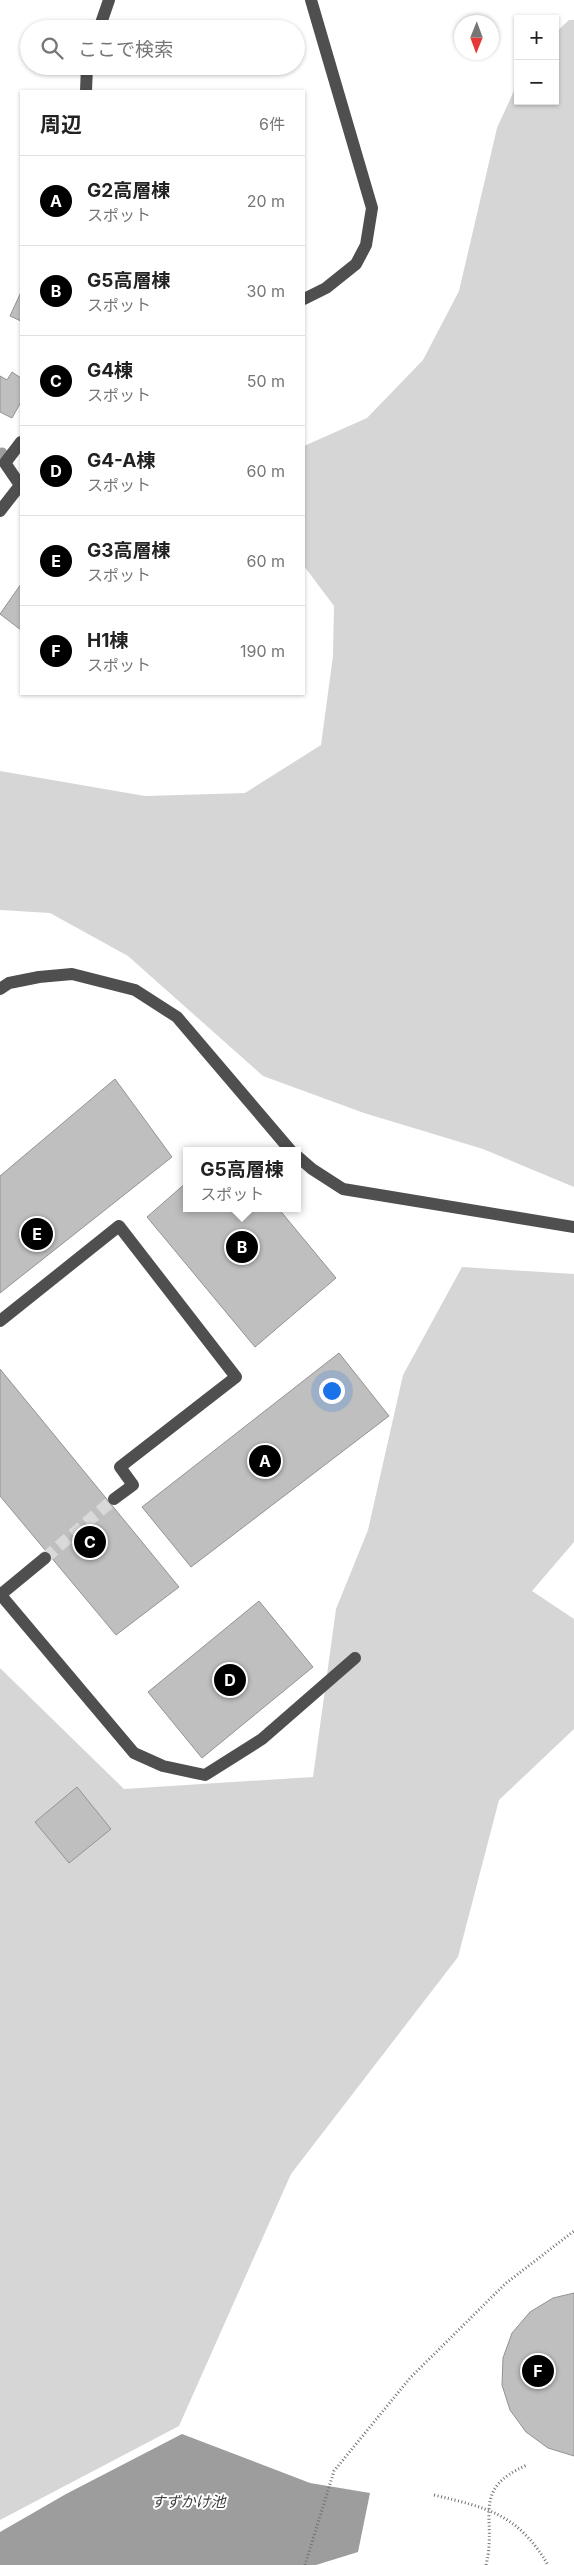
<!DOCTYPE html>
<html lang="ja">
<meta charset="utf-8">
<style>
body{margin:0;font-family:Inter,"Noto Sans JP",sans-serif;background:#f2f2f2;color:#222}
.controls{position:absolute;right:15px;top:15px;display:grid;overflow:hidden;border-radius:0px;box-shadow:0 1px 4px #0004}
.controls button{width:45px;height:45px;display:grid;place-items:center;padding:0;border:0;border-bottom:1px solid #e0e0e0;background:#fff;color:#222;font:25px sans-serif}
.compass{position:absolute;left:454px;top:15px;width:45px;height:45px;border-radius:50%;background:#fff;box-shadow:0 1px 4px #0004;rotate:181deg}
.you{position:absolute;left:331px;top:1390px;width:18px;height:18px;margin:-12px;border:4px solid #fff;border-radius:50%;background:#1a73e8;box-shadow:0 0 0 8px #1a73e833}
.badge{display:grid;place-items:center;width:32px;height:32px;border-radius:50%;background:#000;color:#fff;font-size:16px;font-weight:700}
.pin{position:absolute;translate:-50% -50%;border:2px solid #fff;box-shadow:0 1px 5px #0006}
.popup{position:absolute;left:183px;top:1147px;width:118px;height:65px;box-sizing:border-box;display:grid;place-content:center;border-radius:0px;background:#fff;filter:drop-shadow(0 1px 4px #0005);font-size:16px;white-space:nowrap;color:#767676}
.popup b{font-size:19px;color:#222}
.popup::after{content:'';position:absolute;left:50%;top:100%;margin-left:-10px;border:10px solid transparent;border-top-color:#fff}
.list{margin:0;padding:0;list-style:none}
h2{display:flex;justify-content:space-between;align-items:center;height:65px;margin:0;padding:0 20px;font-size:21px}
h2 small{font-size:16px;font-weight:400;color:#767676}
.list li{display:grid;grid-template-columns:32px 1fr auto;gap:15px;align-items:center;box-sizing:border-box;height:90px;padding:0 20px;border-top:1px solid #e0e0e0}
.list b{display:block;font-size:19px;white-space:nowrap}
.list p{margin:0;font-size:16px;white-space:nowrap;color:#767676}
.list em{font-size:16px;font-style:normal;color:#767676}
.icon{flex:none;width:28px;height:28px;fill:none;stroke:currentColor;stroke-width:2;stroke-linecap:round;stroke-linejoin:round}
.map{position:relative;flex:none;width:574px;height:2565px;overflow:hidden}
.search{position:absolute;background:#fff;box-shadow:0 1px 4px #0004;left:20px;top:20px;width:285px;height:55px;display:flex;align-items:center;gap:12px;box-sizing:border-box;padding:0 18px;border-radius:28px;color:#767676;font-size:19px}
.panel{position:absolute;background:#fff;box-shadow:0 1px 4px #0004;left:20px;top:90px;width:285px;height:605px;border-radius:0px}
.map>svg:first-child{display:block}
.green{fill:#d6d6d6}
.water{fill:#9d9d9d}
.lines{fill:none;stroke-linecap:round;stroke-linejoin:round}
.stream{stroke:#9d9d9d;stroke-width:11}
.building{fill:#bfbfbf;stroke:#939393}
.minor-tunnel{stroke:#d9d9d9;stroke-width:12;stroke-dasharray:12 6;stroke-linecap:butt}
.path{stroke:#717171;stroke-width:3;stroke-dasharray:1 2.5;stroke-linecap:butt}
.minor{stroke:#4f4f4f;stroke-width:12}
.labels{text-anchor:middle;stroke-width:4;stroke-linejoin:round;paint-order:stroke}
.water-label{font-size:15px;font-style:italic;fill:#3e3e3e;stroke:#fff}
</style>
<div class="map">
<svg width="574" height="2565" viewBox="0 0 574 2565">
<rect width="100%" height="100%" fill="#fff"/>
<path class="green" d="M569,20H574V1187L483,1149L364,1113L263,1076L128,956L50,913L0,910V771L145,796L245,793L321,745L333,656L334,606L304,566V446L367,418L423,360L459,291L497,128L518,82V101H555V33Z
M462,1267L574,1274V1542L532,1591L574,1619V1729L499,1800L458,1957L291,2174L179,2426L0,2520V1668L124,1789L313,1777L336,1609L368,1530L403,1375Z"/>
<path class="water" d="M182,2434L310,2483L370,2493L358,2552L316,2565H0V2532L66,2494Z"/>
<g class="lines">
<path class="stream" d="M0,459L2,453"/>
</g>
<path class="building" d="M21,292V321L10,316Z
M12,372L21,378V402L12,418L0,412V376L7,380Z
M21,584V630L0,614Z
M115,1079L172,1157L0,1293V1176Z
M187,1182V1208H278L336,1278L255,1347L147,1217Z
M339,1353L389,1416L191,1567L142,1507Z
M0,1369L179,1587L116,1635L0,1496Z
M259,1601L313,1667L202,1758L148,1692Z
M77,1787L111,1829L69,1863L35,1822Z
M574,2293V2456L548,2448L526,2432L510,2410L502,2385L503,2358L512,2333L530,2312L553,2298Z"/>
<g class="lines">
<path class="minor-tunnel" d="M45,1558L114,1499"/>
<path class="path" d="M434,2495C488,2508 518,2514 548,2565
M305,2565L334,2471L410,2378L505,2284L574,2231
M486,2565C498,2518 469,2490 527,2465"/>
<path class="minor" d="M99,29L109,0
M86,91L87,66
M304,299L326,288L356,264L366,245L372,208L311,0
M20,485L5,463L21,442
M0,511L21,484
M0,989L9,983L39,977L72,974L135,990L177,1017L291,1151
M297,1156L312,1169L343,1189L574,1227
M0,1321L119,1226L236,1377L120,1467L133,1485L114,1499
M0,1594L134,1753L163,1766L205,1775L262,1739L355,1658
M0,1595L45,1558"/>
</g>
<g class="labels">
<g class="water-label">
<text x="188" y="2507">すずかけ池</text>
</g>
</g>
</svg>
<div class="controls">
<button>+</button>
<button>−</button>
</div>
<svg class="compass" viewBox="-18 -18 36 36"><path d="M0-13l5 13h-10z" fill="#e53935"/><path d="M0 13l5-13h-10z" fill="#767676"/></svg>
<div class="you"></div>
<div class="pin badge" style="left:265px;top:1461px">A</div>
<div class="pin badge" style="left:242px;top:1247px">B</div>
<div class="popup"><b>G5高層棟</b>スポット</div>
<div class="pin badge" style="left:90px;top:1542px">C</div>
<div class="pin badge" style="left:230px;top:1680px">D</div>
<div class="pin badge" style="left:37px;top:1234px">E</div>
<div class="pin badge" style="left:538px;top:2371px">F</div>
<div class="search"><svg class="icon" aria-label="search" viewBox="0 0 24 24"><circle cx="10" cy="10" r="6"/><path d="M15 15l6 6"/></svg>ここで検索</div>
<section class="panel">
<h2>周辺<small>6件</small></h2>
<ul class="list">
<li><span class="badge">A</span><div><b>G2高層棟</b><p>スポット</p></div><em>20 m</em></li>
<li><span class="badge">B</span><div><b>G5高層棟</b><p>スポット</p></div><em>30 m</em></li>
<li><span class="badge">C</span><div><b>G4棟</b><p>スポット</p></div><em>50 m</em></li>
<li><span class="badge">D</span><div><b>G4-A棟</b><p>スポット</p></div><em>60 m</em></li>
<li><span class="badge">E</span><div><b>G3高層棟</b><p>スポット</p></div><em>60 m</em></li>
<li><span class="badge">F</span><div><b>H1棟</b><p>スポット</p></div><em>190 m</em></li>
</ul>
</section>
</div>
